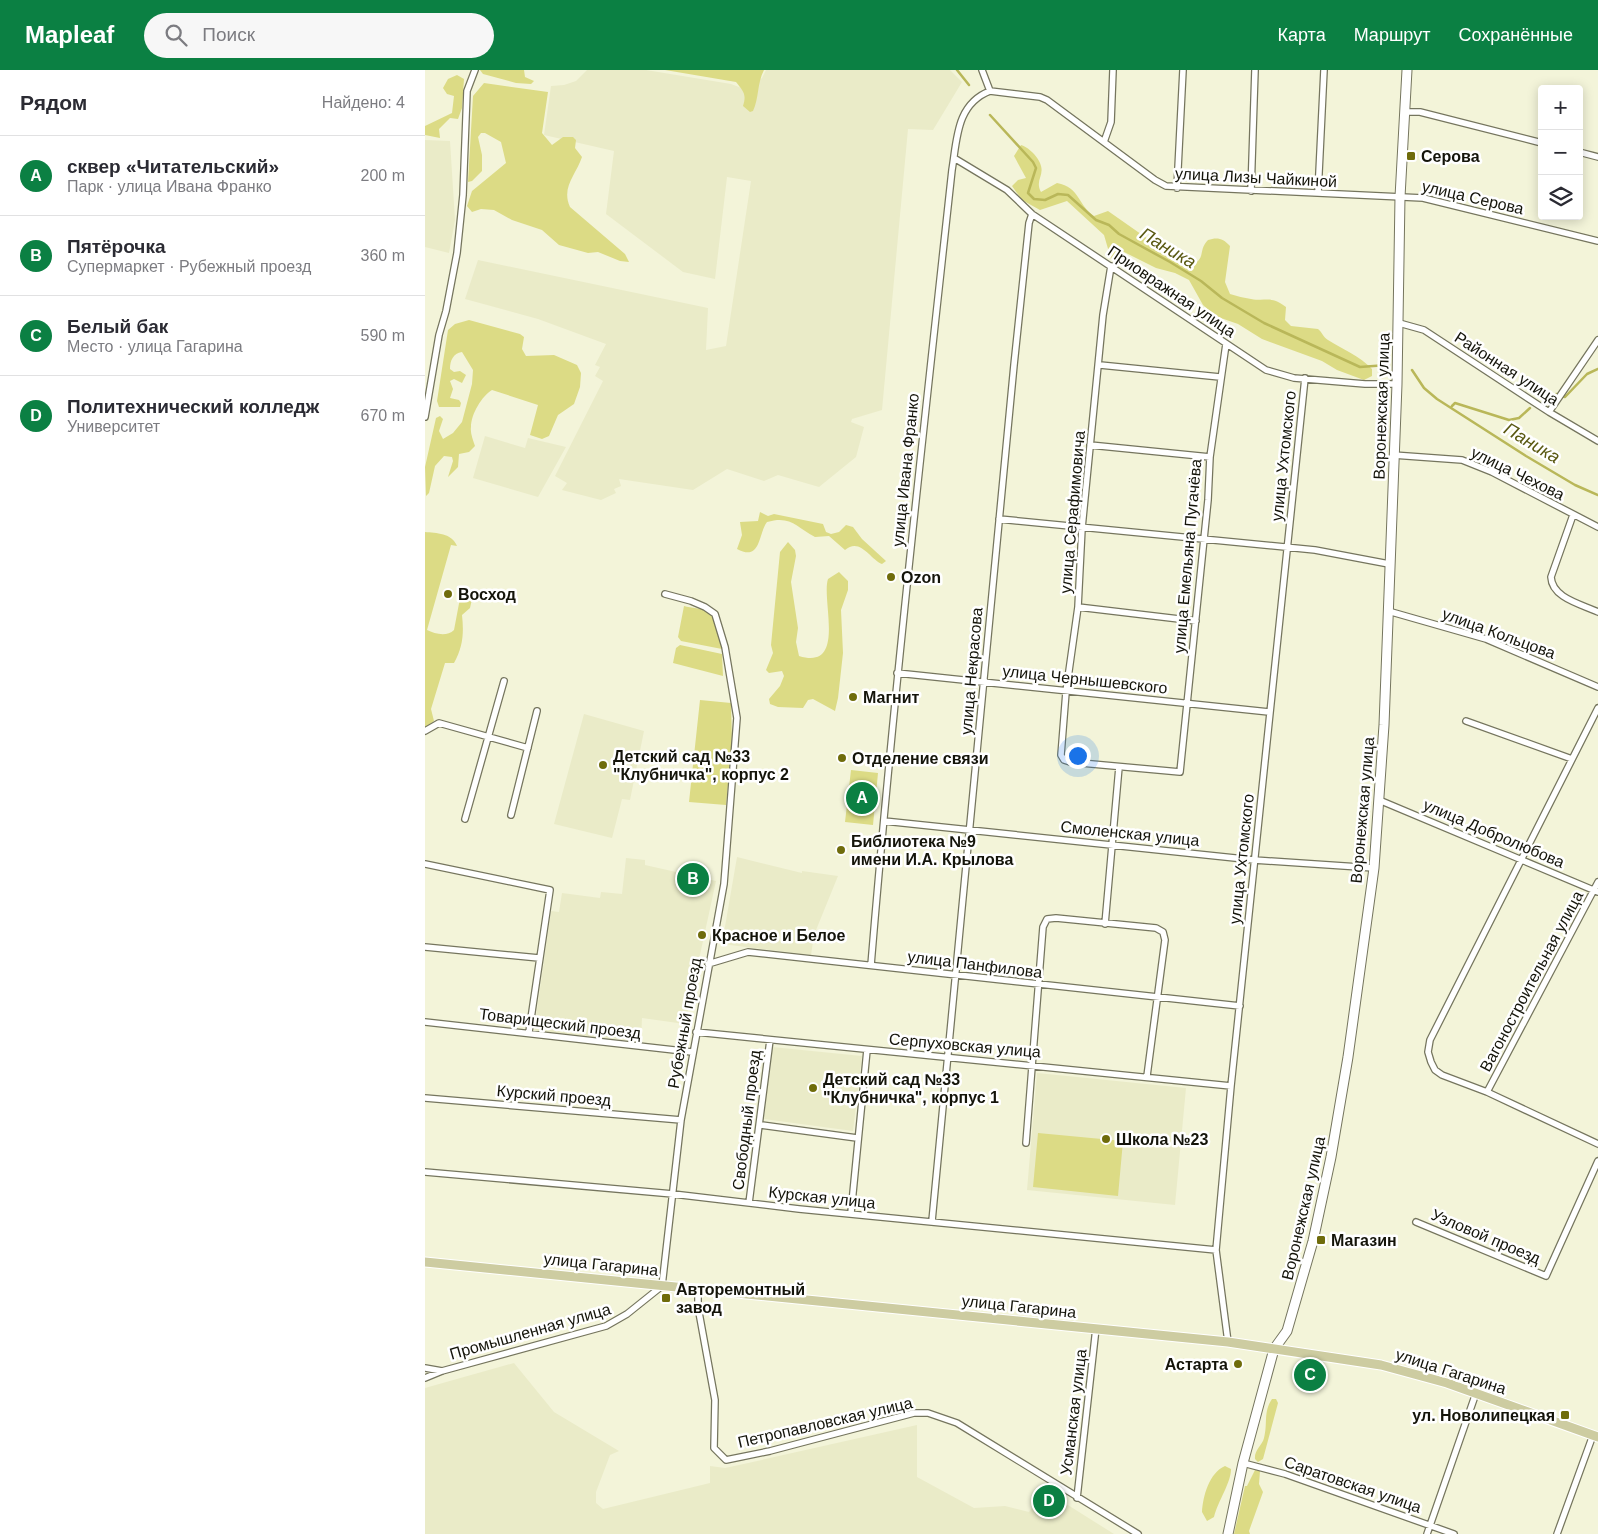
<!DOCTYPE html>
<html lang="ru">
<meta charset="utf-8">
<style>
body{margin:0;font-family:Arial,sans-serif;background:#f7f7f7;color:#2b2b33}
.controls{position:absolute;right:15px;top:15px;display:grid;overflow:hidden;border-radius:5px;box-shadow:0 2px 12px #0003}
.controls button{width:45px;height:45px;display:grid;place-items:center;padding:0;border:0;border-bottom:1px solid #e1e1e2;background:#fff;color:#2b2b33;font:25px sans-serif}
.you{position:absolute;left:652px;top:685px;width:18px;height:18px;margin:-12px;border:4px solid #fff;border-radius:50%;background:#1a73e8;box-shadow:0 0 0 8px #1a73e833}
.badge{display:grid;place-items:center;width:32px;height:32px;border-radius:50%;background:#0b8043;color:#fff;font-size:16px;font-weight:700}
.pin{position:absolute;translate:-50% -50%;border:2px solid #fff;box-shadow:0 1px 5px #0006}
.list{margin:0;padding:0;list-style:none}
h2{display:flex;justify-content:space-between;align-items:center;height:65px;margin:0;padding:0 20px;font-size:21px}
h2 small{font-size:16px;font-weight:400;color:#7c7c81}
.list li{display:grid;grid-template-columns:32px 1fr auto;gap:15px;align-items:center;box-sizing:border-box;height:80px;padding:0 20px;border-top:1px solid #e1e1e2}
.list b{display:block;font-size:19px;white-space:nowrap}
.list p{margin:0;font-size:16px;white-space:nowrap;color:#7c7c81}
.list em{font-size:16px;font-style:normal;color:#7c7c81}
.icon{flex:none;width:28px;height:28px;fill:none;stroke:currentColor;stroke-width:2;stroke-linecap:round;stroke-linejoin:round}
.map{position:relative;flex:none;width:1173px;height:1464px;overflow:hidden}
header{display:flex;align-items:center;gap:30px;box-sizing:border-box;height:70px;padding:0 25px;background:#0b8043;color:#fff}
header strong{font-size:24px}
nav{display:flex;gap:28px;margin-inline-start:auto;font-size:18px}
.search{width:350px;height:45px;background:#f7f7f7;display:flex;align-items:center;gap:12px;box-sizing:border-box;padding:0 18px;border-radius:28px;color:#7c7c81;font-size:19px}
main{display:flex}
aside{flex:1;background:#fff}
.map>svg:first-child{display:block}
.built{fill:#eaebc8}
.green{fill:#dcdb85}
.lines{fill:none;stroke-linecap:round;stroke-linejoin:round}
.stream{stroke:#b9b759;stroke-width:2.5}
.street-casing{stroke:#75755e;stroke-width:8}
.secondary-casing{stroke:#75755e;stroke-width:11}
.primary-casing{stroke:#fff;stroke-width:11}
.street{stroke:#fff;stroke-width:5.5}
.secondary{stroke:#fff;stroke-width:9}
.primary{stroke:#cdcca1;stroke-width:9}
.poi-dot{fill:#6f6c0b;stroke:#fff;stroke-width:2}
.labels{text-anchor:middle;stroke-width:5;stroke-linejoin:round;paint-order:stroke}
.poi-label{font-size:16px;font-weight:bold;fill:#14140a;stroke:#fff;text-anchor:start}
.street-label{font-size:16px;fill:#14140a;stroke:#fff}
.water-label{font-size:18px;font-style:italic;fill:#5a5912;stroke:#fff}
</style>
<header>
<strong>Mapleaf</strong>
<div class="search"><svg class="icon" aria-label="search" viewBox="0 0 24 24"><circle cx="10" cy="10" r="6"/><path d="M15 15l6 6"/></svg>Поиск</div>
<nav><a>Карта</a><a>Маршрут</a><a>Сохранённые</a></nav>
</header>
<main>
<aside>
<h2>Рядом<small>Найдено: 4</small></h2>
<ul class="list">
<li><span class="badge">A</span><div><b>сквер «Читательский»</b><p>Парк · улица Ивана Франко</p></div><em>200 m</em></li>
<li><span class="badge">B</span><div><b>Пятёрочка</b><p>Супермаркет · Рубежный проезд</p></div><em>360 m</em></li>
<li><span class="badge">C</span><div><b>Белый бак</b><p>Место · улица Гагарина</p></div><em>590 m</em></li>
<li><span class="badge">D</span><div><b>Политехнический колледж</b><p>Университет</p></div><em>670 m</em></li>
</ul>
</aside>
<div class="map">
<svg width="1173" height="1464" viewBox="0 0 1173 1464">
<rect width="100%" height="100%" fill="#f3f4d9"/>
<path class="built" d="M162,0H221L306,14L322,20L337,8L341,0H525L537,12L508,60L483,59L457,340L427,349L426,352L439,357L431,387L394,417L353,405L339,411L302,399L268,420L194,409L196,416L189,419L191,423L176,430L137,420L142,413L130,406L178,311L170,306L175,297L170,295L181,274L113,249L40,229L53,190L283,238L281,280L301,276L326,111L302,107L290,209L258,202L181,144L189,81L119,65L126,16L139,15L151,11Z
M0,70L25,71L30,150L24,183L0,177Z
M60,366L100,378L103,368L141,377L113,427L48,408Z
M159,644L219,661L205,730L197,729L187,768L129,754Z
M312,787L377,803V801L413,806L389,865L386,885L297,874Z
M201,788L220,790V795L291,811L260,954L217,948L216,971L109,961L126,841L134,842L137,823L175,828L176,822L197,824Z
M347,977L437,986L428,1061L339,1049Z
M612,1003L761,1018L750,1135L602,1120Z
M89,1293L129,1342L194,1381L185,1385L171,1422V1433L178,1439L285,1413V1396L300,1398L314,1395L492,1355V1407L549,1438L580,1436L604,1442L619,1420L689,1464H0V1318Z"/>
<path class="green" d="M55,0H99L100,7L109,11L106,14L91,13L58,4Z
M240,0H339C332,13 334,29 328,41L325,42L318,36C322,24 318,21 311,12Z
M32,5L39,9L37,38L33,49L25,48L14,59L15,68L0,65V56L27,43L29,26L22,24L18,18L23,9Z
M59,13L123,22L117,63L127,75L138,67H148L151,70L150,78L157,87C151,105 136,117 145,137L200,184L204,192L195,191L173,182L163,183L134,175L117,160L87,150L69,140L56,139L47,142L42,136L47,121L81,93L76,72L60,63H56L53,67L57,85V101L47,111L43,112L48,26Z
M596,75C602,77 605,80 609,84C626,104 608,107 616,122L632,113C655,117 654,137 669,146L683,141L763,197C783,189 772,181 783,170C792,167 798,168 805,176L800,212L805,224C812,226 819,228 826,229C842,232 846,225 861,237L860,250L866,256L893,259C897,262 898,267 903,270C917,279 935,286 947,299V306L939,310L912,300L897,291L837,269L813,254L790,246L778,235L764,210L750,203L731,198L699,182L690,189H686L679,165L642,131L615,140L597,130L587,116L593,110L601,108L589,86Z
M44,250L95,264L99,267L97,279L101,286L129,285L152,295L156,303L155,317L149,334L133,345L124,366L117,369L105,365L113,335L67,320C57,326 46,344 46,357C45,363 48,370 50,376L44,382L34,384L33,397L23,407L28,391L27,387L19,386L10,396L4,423L1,426L0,397L11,348L15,346L18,349L14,361L18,369L28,363L37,352L47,314L48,300L37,282C28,283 25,291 25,299L29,302L35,301L41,305L37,313L29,309L25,311L28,319L25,328L34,330L36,333L35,337H14L12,331L23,260L30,254Z
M335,442L343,446L349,444L398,454L401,462L406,464L414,462L421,455L428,457L437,469L461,491L457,494C445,489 435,467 420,480L404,466L390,467C371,457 366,445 342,452C333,464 336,492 312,479L317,465L315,452L333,451Z
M0,462C11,463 27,463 32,476L26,475L2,560C10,564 22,567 29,560L36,523L40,522L47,529L45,538L37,545C39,563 38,577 29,593H20L6,639L9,651L0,658Z
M363,472L370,480L371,486L366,512L373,558L371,572L374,586C422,601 396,530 403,509L414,502L423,511V520L416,540L418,583L413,628L410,641L388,629L383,630L378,638L353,637L345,634L344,629L355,616L359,606L357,601L344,603L341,600L348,583L346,575L355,482Z
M259,536C266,538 277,538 283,542C292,549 296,568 297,579L256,571L253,567Z
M255,575L297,584L298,606L248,593L251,578Z
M275,630L306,633L307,673L301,735L264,732Z
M426,700L453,703L448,755L420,752Z
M613,1063L698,1071L693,1126L608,1117Z
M847,1329H851L853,1333L838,1389L833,1392L830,1389C829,1380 837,1376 839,1368C843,1354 838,1342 847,1329Z
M800,1396L806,1399C806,1413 793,1431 789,1447L782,1451L777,1442C778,1426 784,1403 800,1396Z
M830,1400L835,1401L834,1414L838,1422L824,1461L825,1464H809L820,1416H822Z"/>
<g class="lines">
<path class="stream" d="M532,0L544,15
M565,45L608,92L611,98L603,123L609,129L620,130L633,124L643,125L671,150L684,155L694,164L745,192L776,211L797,228L839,253L935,297L962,295
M987,300L999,318L1012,329L1101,386L1150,415L1173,425
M1122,330L1131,324L1140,327L1162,304L1173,299
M1027,336L1030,333L1084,350L1094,348L1105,338"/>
<g class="street-casing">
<path id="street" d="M557,0L565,21
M565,21L615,27L622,30L730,110L741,116L998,128L1173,171
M980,42H995L1117,73
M679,72L686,52L688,0
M1154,82L1173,87
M529,88L582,120L607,144L841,300L869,308L940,314H972
M752,118L758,0
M826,121L830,0
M893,123L899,0
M686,196L678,245L657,458L653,537L641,622L636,685L639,690L645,692L755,702L783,430L785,387L801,274
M974,253L999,260L1124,342L1173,371
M675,295L795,307
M1124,342L1173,270
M0,347L14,265L21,241L32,183L38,125L42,21L50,0
M665,375L785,387
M968,385L1037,390L1067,402L1173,457
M1148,445L1126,507C1127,528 1156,534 1173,542
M574,449L890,480L964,494
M653,537L771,551
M963,541L1061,569L1173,617
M472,603L844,642
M1173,638L1005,970L1003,982L1006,992L1010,1000L1017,1005L1062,1022L1173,1074
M1041,651L1147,689
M0,661L14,653L103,678
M954,730L1173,822
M86,745L112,641
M40,749L79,611
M459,751L829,790L949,798
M0,794L125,820L104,962
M680,854L694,697
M0,877L114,888
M283,894L323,882L815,936
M446,895C468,630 498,365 527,100C532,70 531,34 565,21
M0,952L267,982
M271,962L806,1016
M1062,1022L1173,812
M0,1028L256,1050
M336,1055L432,1068
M601,1073L618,857L622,849L631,848L731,858L738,862L740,870L722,1006
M0,1102L248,1124L374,1139L791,1180
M324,1133L345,970
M426,1143L442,980
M507,1151L589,295L604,153L607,144
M991,1152L1121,1206L1173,1091
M273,1218V1237L290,1330L289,1378L301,1390L345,1381L489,1343H503L532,1353L713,1464
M803,1272L791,1180L806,1016L880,308
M0,1298L17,1301
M0,1308L17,1301L181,1256L202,1244L237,1216L256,1050L299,814L312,648L300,577L290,544L280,537L266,531L240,524
M818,1393L860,1404L1029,1464
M652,1428L671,1258
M1002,1464L1051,1323
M1132,1464L1168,1365"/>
</g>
<g class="secondary-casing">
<path id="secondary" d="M803,1464L818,1393L849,1279L862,1261L888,1171L906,1087L923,987L949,798L959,655L972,314L975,127L982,0"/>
</g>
<g class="primary-casing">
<path id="primary" d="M0,1192L803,1272L956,1295L1022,1313L1173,1367"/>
</g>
<use href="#street" class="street"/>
<use href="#secondary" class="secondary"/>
<use href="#primary" class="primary"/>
</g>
<g class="poi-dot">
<rect x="981" y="81" width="10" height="10" rx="2.5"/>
<circle cx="466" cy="507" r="5"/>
<circle cx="23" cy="524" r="5"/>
<circle cx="428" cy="627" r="5"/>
<circle cx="417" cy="688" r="5"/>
<circle cx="178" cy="695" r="5"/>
<circle cx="416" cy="780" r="5"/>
<circle cx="277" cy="865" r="5"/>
<circle cx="388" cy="1018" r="5"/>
<circle cx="681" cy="1069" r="5"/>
<rect x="891" y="1165" width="10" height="10" rx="2.5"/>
<rect x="236" y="1223" width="10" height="10" rx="2.5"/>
<circle cx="813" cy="1294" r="5"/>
<rect x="1135" y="1340" width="10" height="10" rx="2.5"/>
</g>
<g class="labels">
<g class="poi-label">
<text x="996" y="92">Серова</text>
<text x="476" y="513">Ozon</text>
<text x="33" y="530">Восход</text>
<text x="438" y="633">Магнит</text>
<text x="188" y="692">Детский сад №33<tspan x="188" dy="18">"Клубничка", корпус 2</tspan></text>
<text x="427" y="694">Отделение связи</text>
<text x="426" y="777">Библиотека №9<tspan x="426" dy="18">имени И.А. Крылова</tspan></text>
<text x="287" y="871">Красное и Белое</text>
<text x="398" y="1015">Детский сад №33<tspan x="398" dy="18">"Клубничка", корпус 1</tspan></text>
<text x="691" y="1075">Школа №23</text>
<text x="906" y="1176">Магазин</text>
<text x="251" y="1225">Авторемонтный<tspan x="251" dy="18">завод</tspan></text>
<text x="803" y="1300" text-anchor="end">Астарта</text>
<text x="1130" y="1351" text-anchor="end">ул. Новолипецкая</text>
</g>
<g class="street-label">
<text transform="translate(831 107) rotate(3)" y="6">улица Лизы Чайкиной</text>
<text transform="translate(1048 127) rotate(13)" y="6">улица Серова</text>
<text transform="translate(747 221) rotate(34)" y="6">Приовражная улица</text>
<text transform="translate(1082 298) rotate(33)" y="6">Районная улица</text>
<text transform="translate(956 336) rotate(-88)" y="6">Воронежская улица</text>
<text transform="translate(858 386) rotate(-84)" y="6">улица Ухтомского</text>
<text transform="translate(480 400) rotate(-84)" y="6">улица Ивана Франко</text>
<text transform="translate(1093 403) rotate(26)" y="6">улица Чехова</text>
<text transform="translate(647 442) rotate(-85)" y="6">улица Серафимовича</text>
<text transform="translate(762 486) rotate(-85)" y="6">улица Емельяна Пугачёва</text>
<text transform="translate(1074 563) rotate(20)" y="6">улица Кольцова</text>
<text transform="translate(546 601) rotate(-85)" y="6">улица Некрасова</text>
<text transform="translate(660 609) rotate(6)" y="6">улица Чернышевского</text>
<text transform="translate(937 740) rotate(-85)" y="6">Воронежская улица</text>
<text transform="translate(705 763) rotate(6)" y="6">Смоленская улица</text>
<text transform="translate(1069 763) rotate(23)" y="6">улица Добролюбова</text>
<text transform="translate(816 789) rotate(-84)" y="6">улица Ухтомского</text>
<text transform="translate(550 894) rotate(7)" y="6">улица Панфилова</text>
<text transform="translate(1106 911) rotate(-62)" y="6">Вагоностроительная улица</text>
<text transform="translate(135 953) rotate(7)" y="6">Товарищеский проезд</text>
<text transform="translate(259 953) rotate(-80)" y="6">Рубежный проезд</text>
<text transform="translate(540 975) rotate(5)" y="6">Серпуховская улица</text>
<text transform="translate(129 1025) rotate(5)" y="6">Курский проезд</text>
<text transform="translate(321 1050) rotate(-83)" y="6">Свободный проезд</text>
<text transform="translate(397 1127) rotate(6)" y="6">Курская улица</text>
<text transform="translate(878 1138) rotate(-77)" y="6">Воронежская улица</text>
<text transform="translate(1061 1166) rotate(23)" y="6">Узловой проезд</text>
<text transform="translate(176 1194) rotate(6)" y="6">улица Гагарина</text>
<text transform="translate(594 1236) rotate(6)" y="6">улица Гагарина</text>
<text transform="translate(105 1261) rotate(-16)" y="6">Промышленная улица</text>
<text transform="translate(1026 1301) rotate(18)" y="6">улица Гагарина</text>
<text transform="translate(648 1342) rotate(-83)" y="6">Усманская улица</text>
<text transform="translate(400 1352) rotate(-13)" y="6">Петропавловская улица</text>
<text transform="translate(928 1414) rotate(19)" y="6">Саратовская улица</text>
</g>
<g class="water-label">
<text transform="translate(743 178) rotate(31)" y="6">Паника</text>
<text transform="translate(1107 373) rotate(31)" y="6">Паника</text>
</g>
</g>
</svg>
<div class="controls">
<button>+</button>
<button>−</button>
<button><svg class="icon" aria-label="layers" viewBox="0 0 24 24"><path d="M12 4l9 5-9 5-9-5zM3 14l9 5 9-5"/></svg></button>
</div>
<div class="you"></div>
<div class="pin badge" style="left:437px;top:728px">A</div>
<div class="pin badge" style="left:268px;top:809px">B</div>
<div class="pin badge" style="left:885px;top:1305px">C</div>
<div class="pin badge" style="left:624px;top:1431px">D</div>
</div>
</main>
